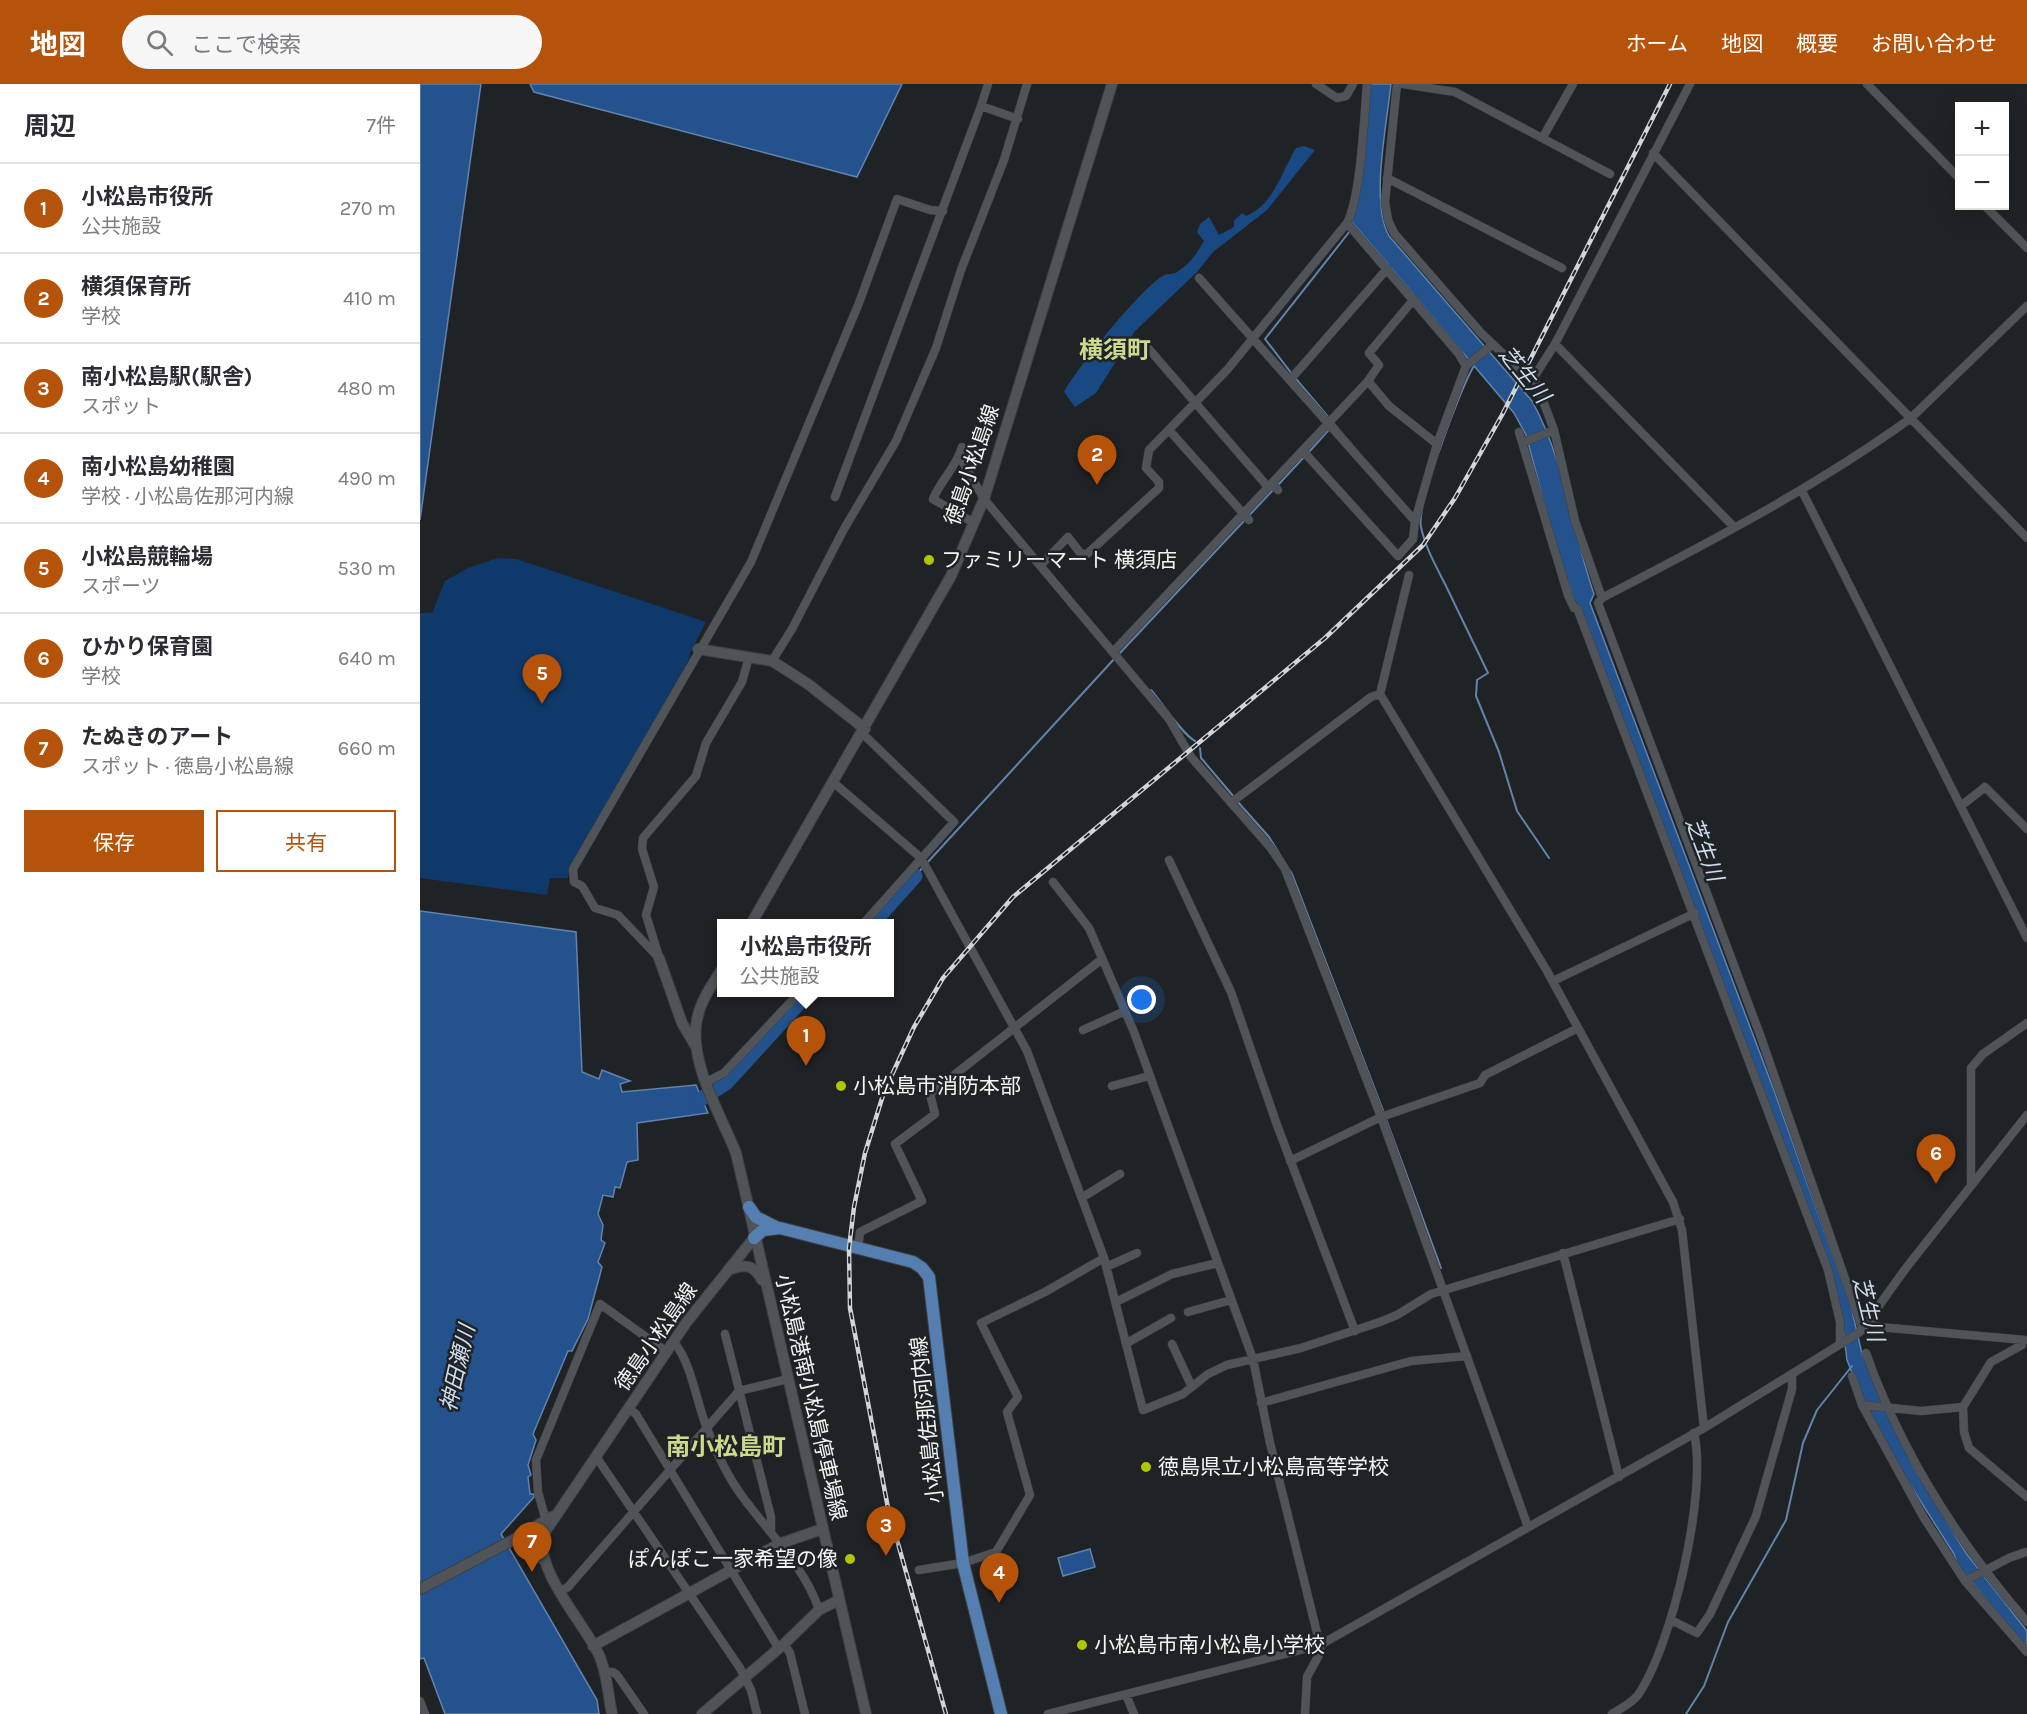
<!DOCTYPE html>
<html lang="ja">
<meta charset="utf-8">
<style>
body{margin:0;font-family:Karla,"Noto Sans JP",sans-serif;background:#f7f7f7;color:#2b2b33}
.controls{position:absolute;right:18px;top:18px;display:grid;overflow:hidden;border-radius:0px;box-shadow:0 6px 24px #0002}
.controls button{width:54px;height:54px;display:grid;place-items:center;padding:0;border:0;border-bottom:2px solid #e1e1e2;background:#fff;color:#2b2b33;font:30px sans-serif}
.you{position:absolute;left:722px;top:916px;width:21px;height:21px;margin:-15px;border:4px solid #fff;border-radius:50%;background:#1a73e8;box-shadow:0 0 0 9px #1a73e833}
.badge{display:grid;place-items:center;width:39px;height:39px;border-radius:50%;background:#b45309;color:#fff;font-size:20px;font-weight:700}
.pin{position:absolute;translate:-50% -50px;filter:drop-shadow(0 2px 3px #0008)}
.pin::after{content:'';position:absolute;top:32px;width:21px;height:18px;background:inherit;clip-path:polygon(0 0,100% 0,50% 100%)}
.popup{position:absolute;left:297px;top:835px;width:177px;height:78px;box-sizing:border-box;display:grid;place-content:center;border-radius:0px;background:#fff;filter:drop-shadow(0 2px 4px #0005);font-size:20px;white-space:nowrap;color:#7c7c81}
.popup b{font-size:22px;color:#2b2b33}
.popup::after{content:'';position:absolute;left:50%;top:100%;margin-left:-12px;border:12px solid transparent;border-top-color:#fff}
.list{margin:0;padding:0;list-style:none}
h2{display:flex;justify-content:space-between;align-items:center;height:78px;margin:0;padding:0 24px;font-size:26px}
h2 small{font-size:20px;font-weight:400;color:#7c7c81}
.list li{display:grid;grid-template-columns:39px 1fr auto;gap:18px;align-items:center;box-sizing:border-box;height:90px;padding:0 24px;border-top:2px solid #e1e1e2}
.list b{display:block;font-size:22px;white-space:nowrap}
.list p{margin:0;font-size:20px;white-space:nowrap;color:#7c7c81}
.list em{font-size:20px;font-style:normal;color:#7c7c81}
.actions{display:flex;gap:12px;padding:18px 24px}
.actions a{flex:1;padding:14px 0;border:2px solid #b45309;border-radius:0px;text-align:center;font-size:21px;color:#b45309}
.actions .main{background:#b45309;color:#fff}
.icon{flex:none;width:33px;height:33px;fill:none;stroke:currentColor;stroke-width:2;stroke-linecap:round;stroke-linejoin:round}
.map{position:relative;flex:none;width:1607px;height:1630px;overflow:hidden}
header{display:flex;align-items:center;gap:36px;box-sizing:border-box;height:84px;padding:0 30px;background:#b45309;color:#fff}
header strong{font-size:28px}
nav{display:flex;gap:33px;margin-inline-start:auto;font-size:21px}
.search{width:420px;height:54px;background:#f7f7f7;display:flex;align-items:center;gap:15px;box-sizing:border-box;padding:0 21px;border-radius:33px;color:#7c7c81;font-size:22px}
main{display:flex}
aside{flex:1;background:#fff}
.map>svg:first-child{display:block}
.green{fill:#0f396a}
.forest{fill:#194982}
.water{fill:#23528c;stroke:#6183ac;stroke-width:1.5}
.lines{fill:none;stroke-linecap:round;stroke-linejoin:round}
.stream{stroke:#6183ac;stroke-width:2}
.river{stroke:#23528c;stroke-width:15}
.street-casing{stroke:#3d3f42;stroke-width:9}
.secondary-casing{stroke:#3d3f42;stroke-width:12}
.primary-casing{stroke:#3d3f42;stroke-width:14}
.street{stroke:#505458;stroke-width:8}
.secondary{stroke:#505458;stroke-width:10}
.primary{stroke:#567fb1;stroke-width:12}
.rail-casing{stroke:#d2d5d7;stroke-width:4.5}
.rail{stroke:#202326;stroke-width:2;stroke-dasharray:7;stroke-linecap:butt}
.poi-dot{fill:#b1c500;stroke:#202326;stroke-width:2}
.labels{text-anchor:middle;stroke-width:5;stroke-linejoin:round;paint-order:stroke}
.street-label{font-size:21px;fill:#f2f4f6;stroke:#202326}
.poi-label{font-size:21px;fill:#f2f4f6;stroke:#202326;text-anchor:start}
.water-label{font-size:22px;font-style:italic;fill:#cfdced;stroke:#202326}
.quarter-label{font-size:24px;font-weight:bold;fill:#ccda8d;stroke:#202326}
</style>
<header>
<strong>地図</strong>
<div class="search"><svg class="icon" aria-label="search" viewBox="0 0 24 24"><circle cx="10" cy="10" r="6"/><path d="M15 15l6 6"/></svg>ここで検索</div>
<nav><a>ホーム</a><a>地図</a><a>概要</a><a>お問い合わせ</a></nav>
</header>
<main>
<aside>
<h2>周辺<small>7件</small></h2>
<ul class="list">
<li><span class="badge">1</span><div><b>小松島市役所</b><p>公共施設</p></div><em>270 m</em></li>
<li><span class="badge">2</span><div><b>横須保育所</b><p>学校</p></div><em>410 m</em></li>
<li><span class="badge">3</span><div><b>南小松島駅(駅舎)</b><p>スポット</p></div><em>480 m</em></li>
<li><span class="badge">4</span><div><b>南小松島幼稚園</b><p>学校 · 小松島佐那河内線</p></div><em>490 m</em></li>
<li><span class="badge">5</span><div><b>小松島競輪場</b><p>スポーツ</p></div><em>530 m</em></li>
<li><span class="badge">6</span><div><b>ひかり保育園</b><p>学校</p></div><em>640 m</em></li>
<li><span class="badge">7</span><div><b>たぬきのアート</b><p>スポット · 徳島小松島線</p></div><em>660 m</em></li>
</ul>
<div class="actions"><a class="main">保存</a><a>共有</a></div>
</aside>
<div class="map">
<svg width="1607" height="1630" viewBox="0 0 1607 1630">
<rect width="100%" height="100%" fill="#202326"/>
<path class="green" d="M78,474L96,475L286,538L270,569L269,575L147,794H130L127,811L0,794V529H12L25,497L48,484Z"/>
<path class="forest" d="M884,62L895,66L847,126L793,168L777,188L715,247L676,309L655,323L644,308C657,284 721,204 743,192C747,189 753,191 757,188C769,181 777,169 784,157L777,148L780,140L789,133L799,151L814,143V137L822,129L826,132C854,120 861,89 876,64Z"/>
<path class="water" d="M0,0H61L0,436Z
M110,0H482L437,93L114,8Z
M950,0H971C967,40 950,118 969,152L1112,317C1145,376 1152,447 1174,510L1170,519L1355,1009L1431,1222L1442,1270L1493,1383L1546,1469L1607,1547V1564L1538,1482L1534,1470L1463,1358L1442,1314L1427,1276L1423,1244L1403,1166L1161,526L1156,522L1136,463L1106,351L1094,329L932,138Z
M0,827L156,848L162,988L179,995L182,986L210,997L200,1000L202,1008L276,1001L288,1029L217,1039L218,1076L207,1078L200,1104L195,1103L193,1113L183,1111L178,1130L183,1141L181,1156L185,1159L178,1178L182,1183L168,1235L152,1267H148L113,1350L116,1356L108,1381L111,1391L108,1393L110,1410H114V1413L81,1450L177,1616L179,1630H25L4,1574L0,1575Z
M670,1465L675,1483L643,1492L638,1474Z"/>
<g class="lines">
<path class="stream" d="M1054,282C1041,302 996,422 1001,443C1005,463 1017,484 1026,502C1040,531 1054,560 1068,589L1057,596L1056,612L1079,668L1097,727L1129,774
M872,290L845,255L930,147
M876,295L909,334
M914,340L938,368
M888,369L914,340
M857,402L884,373
M699,570L853,406
M731,606C742,619 763,651 775,657
M780,664L781,674L814,713
M817,717L849,753L872,790L964,1029
M495,792L695,574
M966,1035L1021,1184
M1266,1630L1284,1602L1308,1538L1366,1436L1383,1359L1397,1326L1432,1282"/>
<path class="river" d="M452,840L495,792
M278,1017L306,999L389,908"/>
<g class="street-casing">
<path id="street" d="M896,0L917,14L926,12L933,0
M977,0L965,118L968,136L974,149L1061,249L1097,283L1114,293L1134,346L1155,437L1182,514L1178,519L1339,948L1443,1246
M983,0L1035,8L1190,90
M1447,0L1540,95
M561,22L568,0
M1123,53L1153,0
M1233,69L1607,454
M967,94L1142,184
M1565,122L1607,164
M927,139L1038,269L1046,282
M779,194L995,437
M1135,260L1313,442
M728,264L848,403
M1114,293L1135,260L1270,0
M870,296L967,185
M948,297L969,322L1017,360
M749,346L829,436
M1099,348L1148,511L1154,524H1157L1408,1186L1420,1238V1260
M1104,358L1134,346
M542,363C537,382 521,396 513,415L554,439
M883,367L978,472L993,455L995,437L1017,360L1046,282L1073,260
M541,375L564,415L749,635L771,673L850,763L865,785L961,1033L1108,1443
M852,400L858,406
M1382,407L1607,854
M415,413L561,22L598,35
M621,481L648,453L661,470H667L739,404V398L726,384L729,366L807,286L927,139C941,112 944,33 947,0
M989,491L960,610L1127,887L1253,1118L1262,1146L1284,1344
M1182,514C1288,459 1394,404 1491,334L1607,222
M693,568L948,297L959,281L949,269L994,215
M352,577L372,545L424,445L476,357L516,264L541,186L584,76L607,0
M442,649L534,738L443,840
M413,698L501,774L607,967L684,1174L723,1326L763,1310L788,1290L807,1281L881,1264L960,1238L977,1231L1011,1210L1260,1135
M812,718L951,613L960,610
M1541,722L1565,703L1607,745
M749,776L811,908L857,1041L935,1247
M633,798L669,844L714,948L833,1275L850,1359L900,1561V1569L887,1593L885,1630
M239,873L226,831L234,803L222,765L223,754L276,692L286,659L322,598L329,573
M239,874L198,831L175,824L162,802L154,798L153,785L331,478L439,219L477,115L510,126L523,127
M1133,897L1275,829
M663,946L705,927
M286,998L304,989L380,908
M692,1002L729,992
M870,1077L961,1033L1060,999L1065,991L1158,944
M1551,1102V984L1563,970L1607,939
M663,1113L700,1090
M438,1166L440,1148L502,1117L475,1060L515,1030L510,1010L682,875
M1143,1169L1199,1393
M686,1183L717,1169
M696,1218L752,1190L798,1179
M768,1228L811,1216
M1449,1239L1459,1243L1605,1256
M305,1250L351,1433V1448
M1602,1256V1261L1571,1278L1543,1323L1544,1348L1549,1364L1607,1413
M254,1258C273,1282 276,1319 288,1347C297,1370 308,1393 322,1412C348,1448 385,1483 399,1526
M707,1259L751,1234
M752,1260L772,1303
M1446,1269C1481,1368 1539,1459 1607,1538
M1432,1292L1442,1321
M841,1319L991,1277L1047,1272
M1543,1323L1501,1327L1442,1321L1504,1434L1545,1497L1589,1474L1606,1468
M209,1325L216,1330L359,1565
M177,1374L320,1584L331,1606L337,1630
M126,1437L118,1408L116,1376L180,1220L247,1268
M499,1486L543,1479L576,1468L610,1411L587,1328L598,1313L561,1239L625,1208L684,1174
M1545,1497L1607,1568
M141,1507L148,1503L319,1307L368,1295
M1251,1536L1277,1549L1290,1530L1336,1432L1372,1305V1290
M364,1560L370,1569L385,1630
M184,1588H193L197,1591L224,1630
M706,1611L714,1630
M0,1617L5,1630
M628,1630L900,1561L1284,1344L1440,1248L1486,1184L1607,1031
M1192,1630C1200,1625 1212,1619 1218,1611C1252,1562 1288,1408 1274,1349"/>
</g>
<g class="secondary-casing">
<path id="secondary" d="M278,565L352,577L388,600L445,645
M331,840L531,492L564,415L692,0
M239,874L262,939L276,963
M302,885C293,899 282,915 278,931C266,974 300,1029 316,1069L446,1630
M309,1186C325,1180 333,1180 342,1196
M93,1456L110,1459L122,1475
M0,1505L93,1456L131,1433
M173,1562L359,1460L402,1445
M192,1630C188,1611 187,1588 179,1571C164,1539 115,1487 123,1451L266,1239L334,1154
M282,1630L364,1560L399,1526L419,1516"/>
</g>
<g class="primary-casing">
<path id="primary" d="M329,1123L336,1133L356,1143
M334,1154L343,1146L360,1144L493,1178L502,1184L509,1193L543,1479L581,1630"/>
</g>
<use href="#street" class="street"/>
<use href="#secondary" class="secondary"/>
<use href="#primary" class="primary"/>
<g class="rail-casing">
<path id="rail" d="M526,1630L468,1424L430,1224L429,1164L434,1123L445,1069L464,1008L494,943L523,894L593,813L905,554L1003,461L1035,414L1082,331L1250,0"/>
</g>
<use href="#rail" class="rail"/>
</g>
<g class="poi-dot">
<circle cx="509" cy="476" r="6"/>
<circle cx="421" cy="1002" r="6"/>
<circle cx="726" cy="1383" r="6"/>
<circle cx="430" cy="1475" r="6"/>
<circle cx="662" cy="1561" r="6"/>
</g>
<g class="labels">
<g class="street-label">
<text transform="translate(552 381) rotate(-71)" y="7">徳島小松島線</text>
<text transform="translate(236 1253) rotate(-55)" y="7">徳島小松島線</text>
<text transform="translate(391 1313) rotate(77)" y="7">小松島港南小松島停車場線</text>
<text transform="translate(507 1336) rotate(-96)" y="7">小松島佐那河内線</text>
</g>
<g class="poi-label">
<text x="521" y="483">ファミリーマート 横須店</text>
<text x="433" y="1009">小松島市消防本部</text>
<text x="738" y="1390">徳島県立小松島高等学校</text>
<text x="418" y="1482" text-anchor="end">ぽんぽこ一家希望の像</text>
<text x="674" y="1568">小松島市南小松島小学校</text>
</g>
<g class="water-label">
<text transform="translate(1105 290) rotate(51)" y="8">芝生川</text>
<text transform="translate(1285 765) rotate(69)" y="8">芝生川</text>
<text transform="translate(1449 1225) rotate(76)" y="8">芝生川</text>
<text transform="translate(37 1284) rotate(-77)" y="8">神田瀬川</text>
</g>
<g class="quarter-label">
<text x="695" y="274">横須町</text>
<text x="306" y="1371">南小松島町</text>
</g>
</g>
</svg>
<div class="controls">
<button>+</button>
<button>−</button>
</div>
<div class="you"></div>
<div class="pin badge" style="left:386px;top:982px">1</div>
<div class="popup"><b>小松島市役所</b>公共施設</div>
<div class="pin badge" style="left:677px;top:401px">2</div>
<div class="pin badge" style="left:466px;top:1472px">3</div>
<div class="pin badge" style="left:579px;top:1519px">4</div>
<div class="pin badge" style="left:122px;top:620px">5</div>
<div class="pin badge" style="left:1516px;top:1100px">6</div>
<div class="pin badge" style="left:112px;top:1488px">7</div>
</div>
</main>
